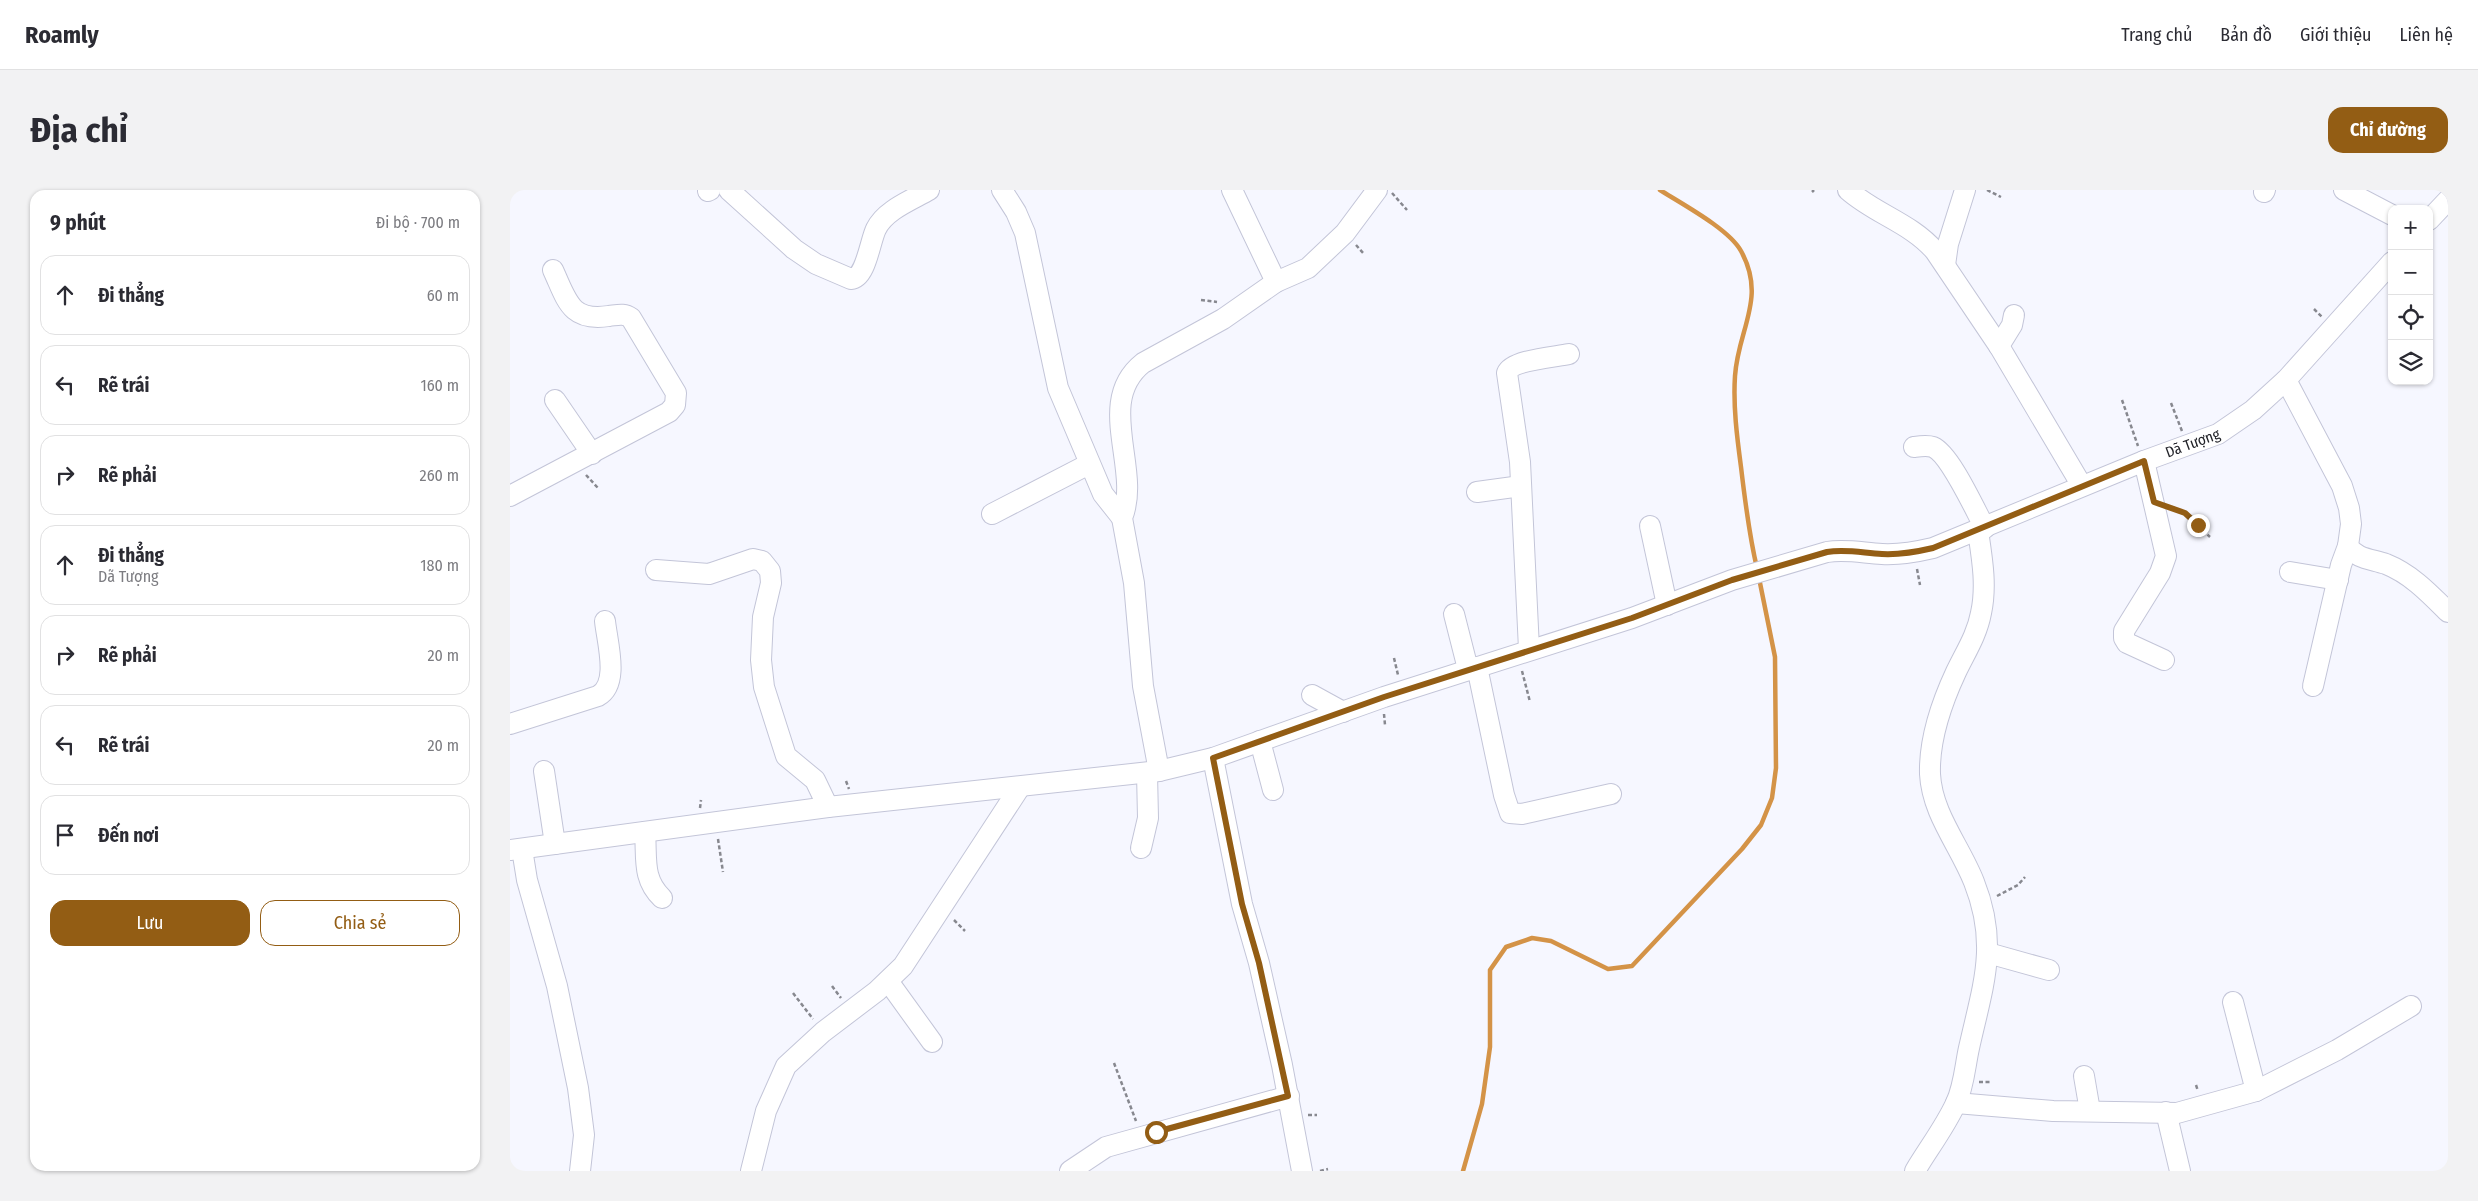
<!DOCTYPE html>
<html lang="vi">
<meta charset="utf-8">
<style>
body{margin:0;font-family:"Fira Sans Condensed",sans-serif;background:#f2f2f3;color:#2b2b33}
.controls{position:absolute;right:15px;top:15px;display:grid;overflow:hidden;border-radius:10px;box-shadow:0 1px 4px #0004}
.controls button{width:45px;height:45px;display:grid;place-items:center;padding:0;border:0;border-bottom:1px solid #e1e1e2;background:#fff;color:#2b2b33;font:25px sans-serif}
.stop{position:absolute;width:15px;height:15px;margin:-11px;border:4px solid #935d14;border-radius:50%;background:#fff}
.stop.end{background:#935d14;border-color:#fff;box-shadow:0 1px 5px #0008}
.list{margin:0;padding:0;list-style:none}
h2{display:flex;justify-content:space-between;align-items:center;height:65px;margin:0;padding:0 20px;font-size:21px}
h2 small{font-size:16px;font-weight:400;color:#7c7c81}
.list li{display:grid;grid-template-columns:32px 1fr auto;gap:15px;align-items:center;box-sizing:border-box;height:80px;margin:0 10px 10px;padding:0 10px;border:1px solid #e1e1e2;border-radius:15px}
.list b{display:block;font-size:19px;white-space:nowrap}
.list p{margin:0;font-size:16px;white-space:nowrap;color:#7c7c81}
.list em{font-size:16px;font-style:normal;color:#7c7c81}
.actions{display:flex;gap:10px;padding:15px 20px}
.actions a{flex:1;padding:11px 0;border:1px solid #935d14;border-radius:15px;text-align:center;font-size:18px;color:#935d14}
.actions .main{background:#935d14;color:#fff}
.icon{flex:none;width:28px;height:28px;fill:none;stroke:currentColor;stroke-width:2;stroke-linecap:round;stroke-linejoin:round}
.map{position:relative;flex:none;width:1938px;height:981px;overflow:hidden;border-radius:15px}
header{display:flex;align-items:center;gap:30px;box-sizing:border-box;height:70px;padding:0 25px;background:#fff;border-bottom:1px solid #e1e1e2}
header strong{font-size:24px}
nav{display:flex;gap:28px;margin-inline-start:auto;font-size:18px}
.intro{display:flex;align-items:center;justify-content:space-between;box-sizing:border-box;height:120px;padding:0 30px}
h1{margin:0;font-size:35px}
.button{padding:12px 22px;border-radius:15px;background:#935d14;color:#fff;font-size:18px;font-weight:700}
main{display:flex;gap:30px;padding:0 30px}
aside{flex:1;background:#fff;border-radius:15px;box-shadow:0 1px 4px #0004}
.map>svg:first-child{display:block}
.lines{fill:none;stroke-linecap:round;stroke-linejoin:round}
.stream{stroke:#d49347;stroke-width:4.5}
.minor-casing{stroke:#c3c5d8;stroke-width:22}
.path{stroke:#87888f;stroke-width:2.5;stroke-dasharray:4 2.5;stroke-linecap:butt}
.minor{stroke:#fff;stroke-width:20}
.route{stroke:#935d14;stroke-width:6}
.labels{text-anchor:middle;stroke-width:4;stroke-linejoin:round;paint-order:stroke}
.street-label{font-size:15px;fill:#222329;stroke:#fff}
</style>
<header>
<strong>Roamly</strong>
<nav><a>Trang chủ</a><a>Bản đồ</a><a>Giới thiệu</a><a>Liên hệ</a></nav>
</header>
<div class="intro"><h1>Địa chỉ</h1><a class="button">Chỉ đường</a></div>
<main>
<aside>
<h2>9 phút<small>Đi bộ · 700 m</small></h2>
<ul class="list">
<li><svg class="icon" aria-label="ahead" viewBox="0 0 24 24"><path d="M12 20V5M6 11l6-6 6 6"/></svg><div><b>Đi thẳng</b></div><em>60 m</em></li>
<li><svg class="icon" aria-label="left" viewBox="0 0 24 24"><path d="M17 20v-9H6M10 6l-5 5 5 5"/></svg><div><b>Rẽ trái</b></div><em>160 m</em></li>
<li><svg class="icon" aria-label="right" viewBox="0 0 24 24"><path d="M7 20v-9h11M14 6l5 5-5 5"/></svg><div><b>Rẽ phải</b></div><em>260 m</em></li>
<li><svg class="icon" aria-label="ahead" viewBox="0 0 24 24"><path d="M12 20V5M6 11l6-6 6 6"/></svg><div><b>Đi thẳng</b><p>Dã Tượng</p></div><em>180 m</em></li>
<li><svg class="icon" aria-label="right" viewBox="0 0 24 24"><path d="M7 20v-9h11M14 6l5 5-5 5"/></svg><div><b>Rẽ phải</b></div><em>20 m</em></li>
<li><svg class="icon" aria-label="left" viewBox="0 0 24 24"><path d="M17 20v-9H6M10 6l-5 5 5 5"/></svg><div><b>Rẽ trái</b></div><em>20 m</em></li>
<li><svg class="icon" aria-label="arrive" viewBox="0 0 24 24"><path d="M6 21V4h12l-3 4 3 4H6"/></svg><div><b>Đến nơi</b></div></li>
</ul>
<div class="actions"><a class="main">Lưu</a><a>Chia sẻ</a></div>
</aside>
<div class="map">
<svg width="1938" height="981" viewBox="0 0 1938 981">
<rect width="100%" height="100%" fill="#f6f7ff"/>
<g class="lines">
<path class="stream" d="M1150,0C1172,14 1219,39 1231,61C1257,108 1228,139 1225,186C1223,216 1227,247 1231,277C1235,311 1239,345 1247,378
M953,981L972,914L980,857V780L996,757L1022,748L1041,751L1098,779L1122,776L1232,659L1251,635L1262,608L1266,578L1265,467L1249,388"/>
<g class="minor-casing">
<g id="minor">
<path d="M219,0L284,59L306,74L341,89C356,88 360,51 366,39C375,20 402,10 419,0"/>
<path d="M492,0L506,22L515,43L548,198L593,304L612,328"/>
<path d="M722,0L766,92"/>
<path d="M1338,0C1365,24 1401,33 1425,61L1489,156L1572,296"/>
<path d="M1834,0L1882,25"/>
<path d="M198,1L200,0"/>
<path d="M1754,2L1755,0"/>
<path d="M1919,30L1938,10"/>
<path d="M1435,75L1438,54L1455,0"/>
<path d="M1489,156L1502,135L1504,125"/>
<path d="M1776,190L1832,296L1839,318L1841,334L1838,356C1846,369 1862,369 1876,374C1901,384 1919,403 1938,422"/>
<path d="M45,210L82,264"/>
<path d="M1404,257C1411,256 1417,255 1423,257C1440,264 1465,320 1475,338"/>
<path d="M1634,271L1656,366L1650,383L1614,441V448L1617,453L1654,470"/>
<path d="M967,302L1011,296"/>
<path d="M0,306L159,222L165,215L166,203L121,128C114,123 108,125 99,126C60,132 57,110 43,80"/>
<path d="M482,324L579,274"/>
<path d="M1140,336L1157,415"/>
<path d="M146,380L199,384L243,369L252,371L260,381L261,393L253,427L251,470L254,497L276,566L305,590L318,617"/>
<path d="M1780,382L1828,390"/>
<path d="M944,424L958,479"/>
<path d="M1019,459L1010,272L997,183C1002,170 1045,167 1059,164"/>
<path d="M967,477L994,605L1000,623L1012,624L1101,604"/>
<path d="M1803,496L1831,375L1838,356"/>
<path d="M802,505L833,522"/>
<path d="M0,534L88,506C110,494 97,452 95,431"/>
<path d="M750,551L763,600"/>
<path d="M703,568L732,714L749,773L772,875L792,981"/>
<path d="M34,581L45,654"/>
<path d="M649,581L633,496L624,393L612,328C632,279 584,212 633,173L713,129L766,92L798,78L835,43L867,0"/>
<path d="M135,642C137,668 132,689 152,708"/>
<path d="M631,658L638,628L637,583"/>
<path d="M12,659L17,690L47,796L68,898L74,945L70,981"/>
<path id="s1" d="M0,660L318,617L649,581L703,568L874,507L1122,428L1222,390L1317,362C1336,359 1353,363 1372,364C1390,365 1406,362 1423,358L1634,271L1708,244L1743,220L1776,190L1882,72"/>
<path d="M1478,763L1539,780"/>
<path d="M378,791L422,852"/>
<path d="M1723,812L1746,901"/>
<path d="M1574,886L1580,921"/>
<path d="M1446,913L1543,921L1667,923L1746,901L1827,860L1901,816"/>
<path d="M1656,922L1670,981"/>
<path d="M241,981L256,921L276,876L313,842L367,801L393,776L510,597"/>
<path d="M560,981L596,957L779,906"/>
<path d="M1405,981C1418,959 1435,937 1446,913C1454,896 1455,876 1459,858C1473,795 1489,755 1464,692C1450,656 1422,624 1420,584C1419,550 1432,512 1446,482C1455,463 1467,445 1471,423C1477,396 1472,368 1468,341"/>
</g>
</g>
<path class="path" d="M1477,0L1491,7
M1302,2L1304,0
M882,3L897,20
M846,55L854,64
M691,110L707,112
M1804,119L1812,127
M1612,210L1628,256
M1661,213L1672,241
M76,285L88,298
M1662,317L1675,323L1700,347
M1407,379L1410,395
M884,468L888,485
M1012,481L1020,512
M874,524L875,535
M336,591L339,599
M190,618L191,610
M208,649L213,682
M1487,706L1508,695L1515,687
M444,730L455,741
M322,796L331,808
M283,803L303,829
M604,873L626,931
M1469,892H1482
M1686,895L1688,901
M798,925H807
M810,981L818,979"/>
<use href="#minor" class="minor"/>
</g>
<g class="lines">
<path class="route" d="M646,942L778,906L749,773L732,714L703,568L874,507L1122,428L1222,390L1317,362C1336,359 1353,363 1372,364C1390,365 1406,362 1423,358L1634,271L1644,312L1675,323L1688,335"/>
</g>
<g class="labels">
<g class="street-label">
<text dy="5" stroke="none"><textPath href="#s1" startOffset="1744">Dã Tượng</textPath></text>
</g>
</g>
</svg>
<div class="controls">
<button>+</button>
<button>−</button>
<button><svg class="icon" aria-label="locate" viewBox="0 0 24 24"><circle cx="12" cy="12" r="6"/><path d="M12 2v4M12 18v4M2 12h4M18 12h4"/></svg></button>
<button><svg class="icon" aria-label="layers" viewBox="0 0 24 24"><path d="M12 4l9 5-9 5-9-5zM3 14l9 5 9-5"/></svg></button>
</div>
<div class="stop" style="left:646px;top:942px"></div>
<div class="stop end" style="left:1688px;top:335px"></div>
</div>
</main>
